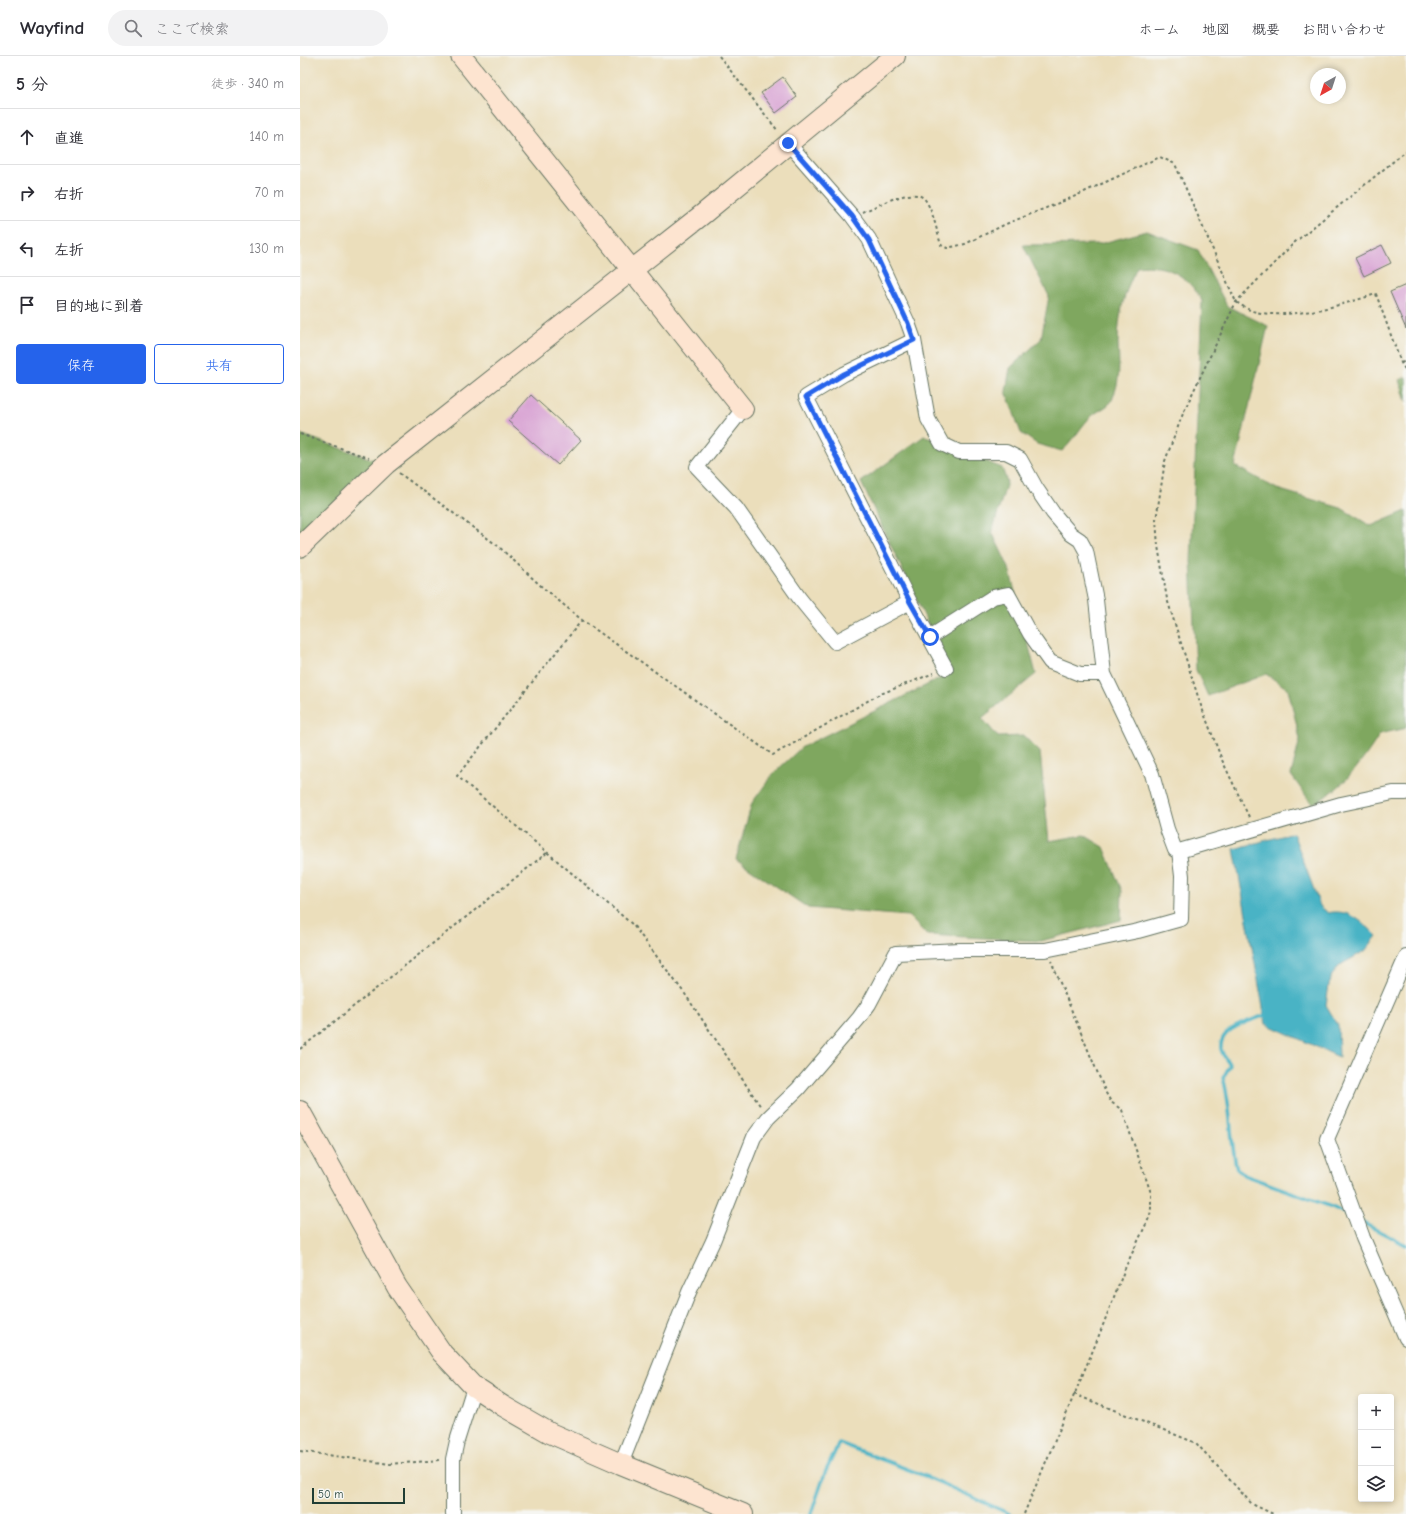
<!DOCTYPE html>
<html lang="ja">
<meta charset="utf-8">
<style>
body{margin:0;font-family:"Comic Neue","Klee One",sans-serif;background:#f2f2f3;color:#2b2b33}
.controls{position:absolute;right:12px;bottom:12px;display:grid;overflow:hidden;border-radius:4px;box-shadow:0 2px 6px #0003}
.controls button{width:36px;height:36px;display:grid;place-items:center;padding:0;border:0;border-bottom:1px solid #e1e1e2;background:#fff;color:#2b2b33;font:20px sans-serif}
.compass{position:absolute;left:1010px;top:12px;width:36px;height:36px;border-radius:50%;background:#fff;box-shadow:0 2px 6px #0003;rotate:219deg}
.scale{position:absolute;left:12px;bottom:10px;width:93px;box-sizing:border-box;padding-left:4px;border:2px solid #1f3d34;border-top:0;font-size:11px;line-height:14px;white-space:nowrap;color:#1f3d34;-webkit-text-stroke:3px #f6f6f2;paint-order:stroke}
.stop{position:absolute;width:12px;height:12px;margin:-9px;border:3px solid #2563eb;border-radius:50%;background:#fff}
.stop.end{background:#2563eb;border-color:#fff;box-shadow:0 1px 4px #0008}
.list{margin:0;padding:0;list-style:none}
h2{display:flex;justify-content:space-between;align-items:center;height:52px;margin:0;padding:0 16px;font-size:17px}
h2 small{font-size:13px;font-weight:400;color:#7c7c81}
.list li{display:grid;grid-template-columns:26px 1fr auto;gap:12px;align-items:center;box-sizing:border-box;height:56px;padding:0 16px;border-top:1px solid #e1e1e2}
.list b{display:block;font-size:15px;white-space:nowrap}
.list em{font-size:13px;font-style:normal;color:#7c7c81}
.actions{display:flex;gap:8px;padding:12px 16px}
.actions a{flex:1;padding:9px 0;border:1px solid #2563eb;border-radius:4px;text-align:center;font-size:14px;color:#2563eb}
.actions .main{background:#2563eb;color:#fff}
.icon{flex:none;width:22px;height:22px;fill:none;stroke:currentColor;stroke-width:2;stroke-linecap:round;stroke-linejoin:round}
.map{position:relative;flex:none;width:1106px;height:1458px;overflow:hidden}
header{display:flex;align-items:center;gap:24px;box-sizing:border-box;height:56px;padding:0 20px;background:#fff;border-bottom:1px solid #e1e1e2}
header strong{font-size:19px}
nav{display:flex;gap:22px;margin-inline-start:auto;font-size:14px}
.search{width:280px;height:36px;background:#f2f2f3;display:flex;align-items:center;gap:10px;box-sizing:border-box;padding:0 14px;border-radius:22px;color:#7c7c81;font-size:15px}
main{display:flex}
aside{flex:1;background:#fff}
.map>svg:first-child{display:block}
.forest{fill:#7fa75f;stroke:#4f724a}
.water{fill:#48b3c5;stroke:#34787c}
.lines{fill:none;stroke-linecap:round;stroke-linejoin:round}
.stream{stroke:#48b3c5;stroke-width:3.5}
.building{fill:#d9a4d4}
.street-casing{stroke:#667563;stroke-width:16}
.secondary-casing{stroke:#667563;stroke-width:22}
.path{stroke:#667563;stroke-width:2;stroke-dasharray:3 3;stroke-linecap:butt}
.street{stroke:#fff;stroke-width:14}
.secondary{stroke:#fde4d0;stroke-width:20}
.route{stroke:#2563eb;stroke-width:5}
</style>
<header>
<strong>Wayfind</strong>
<div class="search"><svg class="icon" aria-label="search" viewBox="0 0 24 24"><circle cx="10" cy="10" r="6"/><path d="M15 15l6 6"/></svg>ここで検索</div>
<nav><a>ホーム</a><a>地図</a><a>概要</a><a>お問い合わせ</a></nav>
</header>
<main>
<aside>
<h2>5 分<small>徒歩 · 340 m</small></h2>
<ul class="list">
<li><svg class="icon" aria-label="ahead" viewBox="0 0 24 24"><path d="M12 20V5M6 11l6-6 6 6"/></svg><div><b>直進</b></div><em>140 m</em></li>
<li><svg class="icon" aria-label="right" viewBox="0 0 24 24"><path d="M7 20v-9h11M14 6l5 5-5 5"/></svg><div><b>右折</b></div><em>70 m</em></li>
<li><svg class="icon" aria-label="left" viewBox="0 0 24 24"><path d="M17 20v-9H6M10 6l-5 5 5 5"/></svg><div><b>左折</b></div><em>130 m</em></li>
<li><svg class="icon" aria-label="arrive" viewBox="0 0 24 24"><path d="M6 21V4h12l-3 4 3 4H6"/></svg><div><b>目的地に到着</b></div></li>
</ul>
<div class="actions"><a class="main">保存</a><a>共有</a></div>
</aside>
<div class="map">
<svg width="1106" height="1458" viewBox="0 0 1106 1458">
<rect width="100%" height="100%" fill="#f6f6f2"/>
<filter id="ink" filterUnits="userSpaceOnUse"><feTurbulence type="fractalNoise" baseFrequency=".025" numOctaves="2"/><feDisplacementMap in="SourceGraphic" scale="8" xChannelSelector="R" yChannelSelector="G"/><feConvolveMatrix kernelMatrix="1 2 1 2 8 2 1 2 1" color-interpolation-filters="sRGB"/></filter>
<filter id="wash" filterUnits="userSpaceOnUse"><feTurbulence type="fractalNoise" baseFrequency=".012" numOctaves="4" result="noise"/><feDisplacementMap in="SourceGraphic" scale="16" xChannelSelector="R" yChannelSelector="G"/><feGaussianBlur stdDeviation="0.9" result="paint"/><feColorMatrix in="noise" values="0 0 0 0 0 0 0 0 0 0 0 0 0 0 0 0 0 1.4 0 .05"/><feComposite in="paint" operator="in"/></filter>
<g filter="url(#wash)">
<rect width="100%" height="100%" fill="#ebdebb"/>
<path class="forest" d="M847,175L898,194L927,250L968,270L935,410L977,433L1041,452L1071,470L1106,455V672L1080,678C1063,705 1043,734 1012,748L991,719L1000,683L988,633L966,618L908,640L896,614L891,505L902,245C888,219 866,207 837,211C824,235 818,260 818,287C819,309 821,323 812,344C810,350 799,354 793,359C780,370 775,384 762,395L737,388L721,377L706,335L710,312L741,283L749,240L723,189L799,188Z
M1106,321V346L1100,324Z
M0,378L86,408L0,485Z
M624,380L702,412L707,426L692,476L709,512L736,618L682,662L698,681L724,680L740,696L749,785L784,779L804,791L822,835L821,864L741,885L627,879L608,860L508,852L436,803L452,747L473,718L502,691L651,617L561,426Z"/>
<path class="water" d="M993,777L1020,850L1028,857C1048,852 1063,866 1077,880L1065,895L1040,909L1030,922L1026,949L1038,969L1039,1001L966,968L934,793Z"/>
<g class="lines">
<path class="stream" d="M968,958C952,965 918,971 921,993C922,998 927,1005 930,1009L923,1022C932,1051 929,1083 937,1113L944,1119L1032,1151L1050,1160
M1061,1166L1106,1189
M511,1458L525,1417L539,1387L625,1420L710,1458"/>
</g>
<g id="blocks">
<path class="building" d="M483,21L497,41L476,57L461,37Z
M1082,189L1091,207L1064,220L1055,202Z
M1106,229V273L1090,236Z
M231,339L281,384L258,409L208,365Z"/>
</g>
</g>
<g filter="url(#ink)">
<use href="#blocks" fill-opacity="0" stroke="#667563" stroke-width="1"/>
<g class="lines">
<g class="street-casing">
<path id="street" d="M614,284L544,318L506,341L610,546L646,612
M443,353L397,411L436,452L500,543L535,586L610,546
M630,581L693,541L708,538L730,578L750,606L780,618H804
M879,795L1041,748L1093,737H1106
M1106,901L1027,1083L1063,1182L1106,1282
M321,1408L389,1236L413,1185L454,1081L468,1062L498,1033L559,962L569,948L596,897L660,894H745L838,875L881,863L882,820L879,795L875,794L867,773L852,718L804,618L796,544L786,495L780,484L771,478L753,457L736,432L720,403L706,396H659L642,388L628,363L614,284L608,267L569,183L552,160L488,87
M153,1458V1403L157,1385L174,1331"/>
</g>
<g class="secondary-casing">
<path id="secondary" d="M161,0L443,353
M0,491L86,408L403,158L595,0
M0,1055L97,1231L142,1297L174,1331L203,1350L250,1377L321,1408L443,1458"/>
</g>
<path class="path" d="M419,0L478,75
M563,156C577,150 616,128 626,145C634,158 637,176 641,189L647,192L665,188L706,168L771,142L860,101L875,108L936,246C941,249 947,253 952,255C989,265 1041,249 1076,238L1101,307L1106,315
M1101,307L1106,305
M0,378L69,402
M99,417L198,490L241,530L282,564L473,699L578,639L634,617
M282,564L157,720L333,869L385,938L461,1051
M949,761L922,704L900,647L867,543L858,490L856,464L865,405L884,355L936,246L995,186L1106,95
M0,993L248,796
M774,1338L896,1387L952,1448L973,1458
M0,1395L90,1408L140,1404
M724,1458L796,1287L826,1210L850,1160L851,1152V1137L822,1054L811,1046L806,1037L751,905"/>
<use href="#street" class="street"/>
<use href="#secondary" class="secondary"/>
</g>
</g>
<g class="lines" filter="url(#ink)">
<path class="route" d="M488,87L552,160L569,184L608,267L614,284L544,318L506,341L610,546L630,581"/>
</g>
</svg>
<div class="controls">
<button>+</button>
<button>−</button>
<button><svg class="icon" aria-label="layers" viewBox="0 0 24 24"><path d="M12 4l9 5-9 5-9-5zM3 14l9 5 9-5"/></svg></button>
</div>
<svg class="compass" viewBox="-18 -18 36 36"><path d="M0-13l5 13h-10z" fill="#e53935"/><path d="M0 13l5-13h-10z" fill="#7c7c81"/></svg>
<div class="scale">50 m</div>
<div class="stop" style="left:630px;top:581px"></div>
<div class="stop end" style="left:488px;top:87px"></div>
</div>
</main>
